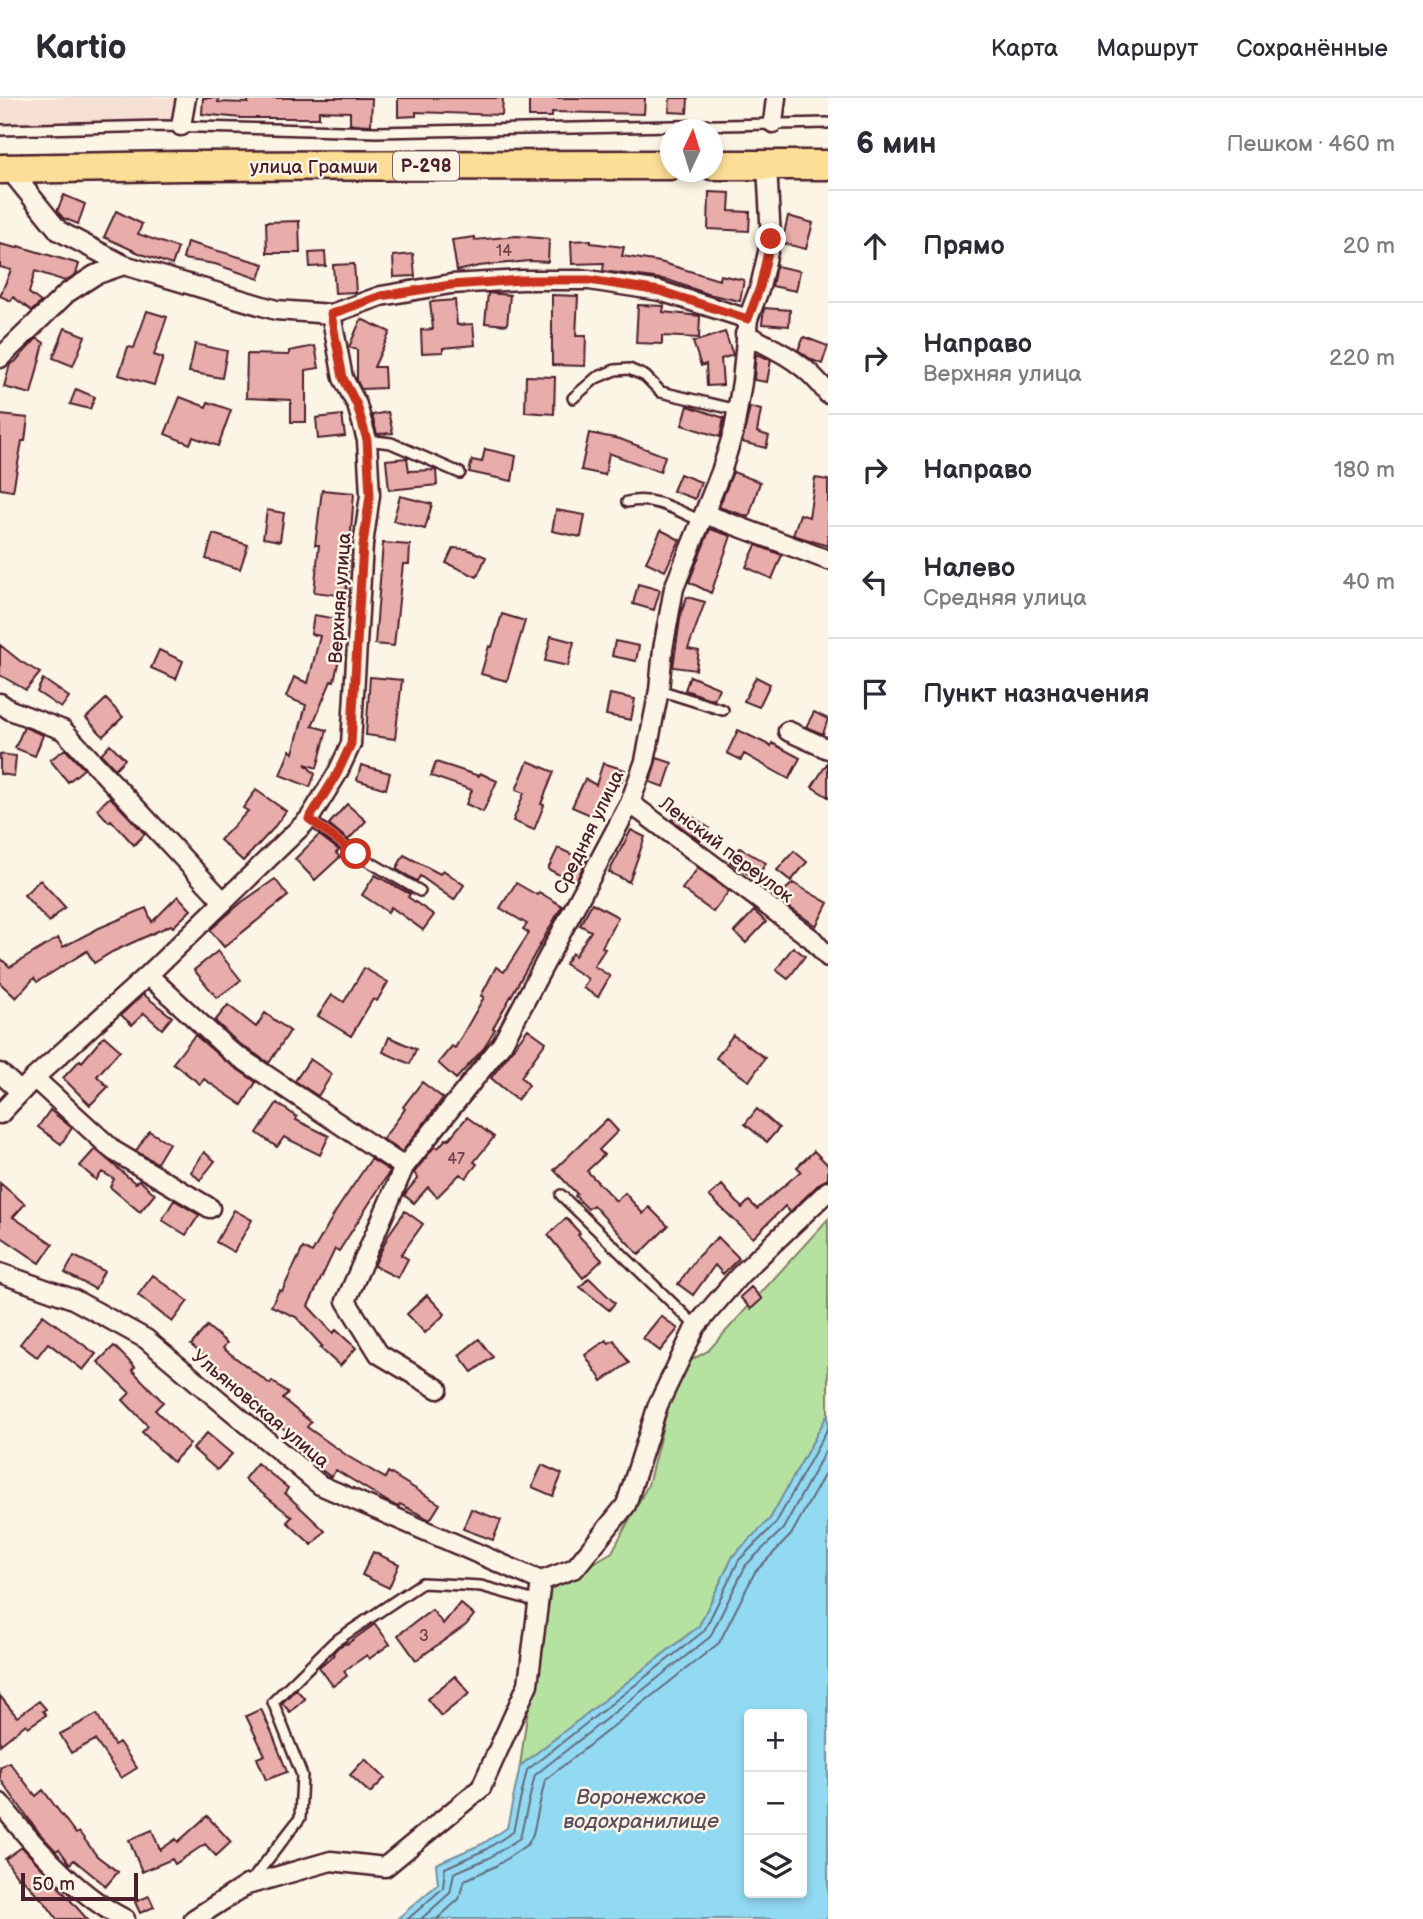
<!DOCTYPE html>
<html lang="ru">
<meta charset="utf-8">
<style>
body{margin:0;font-family:"Balsamiq Sans",sans-serif;background:#f7f7f7;color:#2b2b33}
.controls{position:absolute;right:21px;bottom:21px;display:grid;overflow:hidden;border-radius:7px;box-shadow:0 4px 10px #0003}
.controls button{width:63px;height:63px;display:grid;place-items:center;padding:0;border:0;border-bottom:2px solid #e1e1e2;background:#fff;color:#2b2b33;font:35px sans-serif}
.compass{position:absolute;left:660px;top:21px;width:63px;height:63px;border-radius:50%;background:#fff;box-shadow:0 4px 10px #0003;rotate:4deg}
.scale{position:absolute;left:21px;bottom:18px;width:117px;box-sizing:border-box;padding-left:7px;border:4px solid #4a1f2b;border-top:0;font-size:19px;line-height:24px;white-space:nowrap;color:#4a1f2b;-webkit-text-stroke:5px #fcf5e5;paint-order:stroke}
.stop{position:absolute;width:21px;height:21px;margin:-16px;border:5px solid #c8321e;border-radius:50%;background:#fff}
.stop.end{background:#c8321e;border-color:#fff;box-shadow:0 2px 7px #0008}
.list{margin:0;padding:0;list-style:none}
h2{display:flex;justify-content:space-between;align-items:center;height:91px;margin:0;padding:0 28px;font-size:30px}
h2 small{font-size:23px;font-weight:400;color:#7c7c81}
.list li{display:grid;grid-template-columns:46px 1fr auto;gap:21px;align-items:center;box-sizing:border-box;height:112px;padding:0 28px;border-top:2px solid #e1e1e2}
.list b{display:block;font-size:26px;white-space:nowrap}
.list p{margin:0;font-size:23px;white-space:nowrap;color:#7c7c81}
.list em{font-size:23px;font-style:normal;color:#7c7c81}
.icon{flex:none;width:38px;height:38px;fill:none;stroke:currentColor;stroke-width:2;stroke-linecap:round;stroke-linejoin:round}
.map{position:relative;flex:none;width:828px;height:1821px;overflow:hidden}
header{display:flex;align-items:center;gap:42px;box-sizing:border-box;height:98px;padding:0 35px;background:#fff;border-bottom:2px solid #e1e1e2}
header strong{font-size:33px}
nav{display:flex;gap:38px;margin-inline-start:auto;font-size:24px}
main{display:flex}
aside{flex:1;background:#fff}
.map>svg:first-child{display:block}
.built{fill:#f6dfd3}
.green{fill:#b5e2a1;stroke:#808066;stroke-width:2}
.water{fill:#91daf2;stroke:#758fa2;stroke-width:2;fill-rule:evenodd}
.lines{fill:none;stroke-linecap:round;stroke-linejoin:round}
.shore{stroke:#666a7b;stroke-width:2}
.building{fill:#e8adaa;stroke:#4a1f2b;stroke-width:2}
.service-casing{stroke:#4a1f2b;stroke-width:14}
.minor-casing{stroke:#4a1f2b;stroke-width:23}
.trunk-casing{stroke:#4a1f2b;stroke-width:33}
.service{stroke:#fcf5e5;stroke-width:9}
.minor{stroke:#fcf5e5;stroke-width:18}
.trunk{stroke:#fcde96;stroke-width:28}
.route{stroke:#c8321e;stroke-width:9}
.labels{text-anchor:middle;stroke-width:5;stroke-linejoin:round;paint-order:stroke}
.number-label{font-size:16px;fill:#72424b}
.shield{fill:#fcf5e5;stroke:#7f5f63;stroke-width:2}
.shield-label{font-size:18px;font-weight:bold;fill:#4a1f2b}
.street-label{font-size:19px;fill:#4a1f2b;stroke:#fcf5e5}
.water-label{font-size:21px;font-style:italic;fill:#5c4e5d;stroke:#fcf5e5}
</style>
<header>
<strong>Kartio</strong>
<nav><a>Карта</a><a>Маршрут</a><a>Сохранённые</a></nav>
</header>
<main>
<div class="map">
<svg width="828" height="1821" viewBox="0 0 828 1821">
<rect width="100%" height="100%" fill="#fcf5e5"/>
<filter id="ink" filterUnits="userSpaceOnUse"><feTurbulence type="fractalNoise" baseFrequency=".0143" numOctaves="2"/><feDisplacementMap in="SourceGraphic" scale="14" xChannelSelector="R" yChannelSelector="G"/><feConvolveMatrix kernelMatrix="1 2 1 2 8 2 1 2 1" color-interpolation-filters="sRGB"/></filter>
<g filter="url(#ink)">
<path class="built" d="M0,0H176L172,21L146,25L0,27Z"/>
<path class="green" d="M828,1121V1316L770,1421L733,1458L699,1528L520,1668L544,1494L612,1454L648,1387L678,1269L708,1253Z"/>
<path class="water" d="M828,1316V1821H397L438,1786L436,1766L482,1746L507,1730L520,1668L699,1528L733,1458L770,1421ZM749,1616H802V1795H749Z"/>
<g class="lines">
<path class="shore" d="M408,1821L443,1790L445,1770L485,1752L513,1734L527,1672L704,1533L739,1462L776,1425L828,1330
M421,1821L450,1795L454,1775L489,1760L520,1740L535,1677L710,1539L746,1467L783,1431L828,1348
M437,1821L459,1801L465,1782L496,1768L528,1746L533,1736L545,1682L719,1545L755,1474L791,1437L828,1370"/>
</g>
<path class="building" d="M203,0H219L218,4L248,5V0H372L371,27L350,26V14L319,13V20H241L202,16Z
M398,0H503L502,17L416,14V18L398,19Z
M529,0H645L644,16L552,14V19H529Z
M670,0H688L687,15L669,14Z
M709,94L730,95L729,113L750,114L749,133L708,131Z
M64,97L85,106L78,126L63,120L57,113Z
M116,113L142,126L138,136L178,150L172,167L139,155L104,139Z
M788,118L813,125L806,151L782,145Z
M299,123L300,155H267L266,124Z
M517,138L549,141L548,164L529,163L479,168L457,173L452,142L475,139V142Z
M591,142V145L624,149L622,158L660,164L719,182L720,177L744,182L740,203L708,196L668,182L603,173L604,165L572,166L571,143Z
M187,144L264,166L259,181L215,166L183,161Z
M0,146L17,150L18,148L79,166L76,176L65,183L35,173L29,195L41,204L32,213L13,199L11,203L0,198L11,172L0,169Z
M325,154L326,168L310,169L309,155Z
M413,156L415,178L394,179L393,158Z
M354,166L356,194L335,195L333,167Z
M776,168L800,173L796,193L772,188Z
M488,195L510,197L507,227L485,225Z
M552,197L578,198L576,238H586L585,268L552,267Z
M455,202L457,227L473,226L475,247L443,250V254L422,255L421,232L433,231L430,204Z
M638,207L664,208L663,214L700,218L699,240L662,238V246L636,245Z
M764,210L790,212L789,228L762,226Z
M147,213L167,219L154,257L163,260L154,287L119,277L128,249L134,250Z
M361,221L390,234L374,269H384L385,290L361,291L357,283V252L349,249Z
M65,230L85,238L73,268L53,260Z
M725,234L733,257L721,261L723,287L707,288L706,266L701,268L693,244Z
M804,239L828,248L822,266L812,262L798,252Z
M37,240L44,245L31,296L4,289L10,266L15,264Z
M195,246L227,253L222,280L189,274Z
M315,248L319,270L306,272V324H291V302L246,300L247,256L289,257V253Z
M756,256L771,262L767,284L754,282Z
M526,278L555,279L554,316L525,314Z
M76,291L95,299L90,311L70,306Z
M180,299L206,309L208,304L231,312L218,348L193,339L190,346L165,336Z
M688,308L724,320L720,339L682,327Z
M750,309L761,312L757,334L769,338L766,350L742,344Z
M388,314L393,335L377,336L372,317Z
M0,317L28,320L25,343H22L13,393L0,391Z
M342,317L345,338L318,341L316,320Z
M589,335L620,341L665,358L660,374L609,355L605,377L581,372Z
M485,351L516,358L512,383L469,374L472,362L482,364Z
M407,360L409,373L436,372L437,387L389,392L386,362Z
M733,374L760,384L749,419L719,409Z
M680,376L701,384L695,401L673,393Z
M815,380L828,382V448L793,437L800,416L809,419Z
M322,392L354,395L346,498L314,494L319,447H315Z
M400,398L432,406L425,431L393,423Z
M267,412L284,415L280,443L263,440Z
M556,412L585,417L581,439L552,433Z
M710,431L731,438L711,495L689,484Z
M661,432L680,442L665,473L646,464Z
M213,436L248,447L240,471L206,461Z
M383,445L410,447L409,466H403L394,548L375,546Z
M756,447L782,457L772,481L746,469Z
M453,450L467,451L486,459L477,479L446,465Z
M638,486L660,492L654,512L633,506Z
M687,499L705,504L688,551L699,553L696,572L673,569L681,515Z
M502,516L525,523L507,583L481,576L489,548L492,549Z
M314,517L343,522L337,557H340L334,583H331L312,628L327,632L317,670L305,666L315,676L310,689L280,677L290,652L293,655L306,607L286,599L294,579L308,585L320,538L311,536Z
M551,538L574,544L568,568L545,563Z
M615,543L639,548L636,563L612,558Z
M0,547L20,563L40,575L26,592L0,577Z
M159,552L183,563L176,581L151,570Z
M690,578L719,590L714,602L685,592Z
M370,579L402,582L395,641L366,637Z
M756,579L770,586L759,609L744,603Z
M43,581L69,599L61,610L37,594Z
M610,596L635,601L631,622L606,617Z
M106,601L123,619L103,638L86,620Z
M814,614L828,621L823,636L806,629Z
M24,629L43,637L35,658L15,650Z
M738,632L771,648L772,645L800,660L789,681L744,656L741,662L727,655Z
M110,646L125,661L115,671L101,656Z
M65,651L84,671L68,684L50,662Z
M0,656L16,658L14,678L0,676Z
M657,660L672,665L664,689L650,684Z
M528,663L554,674L541,706L544,707L534,732L513,723L524,695L516,692Z
M436,664L479,678L480,675L497,683L483,714L466,706L472,692L431,678Z
M828,664V699L812,689Z
M603,665L625,672L620,688L611,685L595,719L572,709L585,681L596,687Z
M361,667L390,675L386,691L357,682Z
M256,692L286,713L272,732L243,763L220,742L248,713L243,710Z
M110,699L145,736L134,747L111,722L109,724L97,711Z
M347,706L366,723L348,742L329,726Z
M680,710L709,730L700,743L672,722Z
M631,732L645,739L629,784L609,774Z
M319,737L339,752L336,755L340,759L315,782L295,761Z
M558,750L586,763L575,785L548,771Z
M740,750L766,765L756,781L730,764Z
M794,753L807,764L791,783L777,772Z
M404,757L440,776L443,772L464,787L454,802L420,778L417,783L396,771Z
M698,770L729,793L713,814L682,791Z
M375,777L410,796L408,799L434,817L423,832L391,809L388,814L362,797Z
M275,781L288,798L224,849L210,832L242,804Z
M40,782L65,809L49,824L24,797Z
M516,785L537,797L539,794L562,808L493,930L495,931L484,950L456,981L438,965L452,948L455,950L484,899L481,898L496,869L504,874L529,835L523,831L527,826L500,810Z
M793,785L828,805L816,828L776,800Z
M178,798L191,812L173,829L171,827L112,854L94,865L87,853L37,884L34,880L16,900L0,885V860L10,869L58,840L63,849L99,830L146,810L152,824Z
M592,805L618,819L602,849L605,851L594,868L610,878L598,899L583,890L588,881L565,866L572,855L575,858L591,833L580,827Z
M754,813L766,824L746,845L734,834Z
M793,849L805,858L788,881L776,872Z
M218,853L241,882L217,900L194,872Z
M364,870L388,884L377,903L373,901L351,938L318,918L332,897L344,904Z
M143,896L172,919L162,931L144,915L132,927L121,917Z
M228,907L256,929L265,915L290,933L269,965L237,944L215,923Z
M528,931L546,944L521,979L529,987L517,1002L491,980Z
M195,937L224,962L256,984L242,1007L204,981L200,986L173,965Z
M733,937L765,960L749,983L716,960Z
M104,938L120,952L97,978L108,989L90,1007L63,980L80,962L82,964Z
M389,939L416,951L410,966L383,954Z
M310,961L332,976L318,998L295,983Z
M422,984L443,1000L402,1054L383,1041L405,1011L403,1009Z
M277,1005L297,1019L296,1022L329,1038L320,1057L284,1039L277,1049L257,1035Z
M757,1011L779,1030L767,1044L745,1026Z
M50,1012L72,1030L61,1046L38,1029Z
M467,1019L494,1039L474,1064L477,1066L466,1080L460,1076L437,1099L428,1089L414,1105L404,1097L418,1080L414,1075L435,1048L438,1050L446,1041L448,1042Z
M607,1021L618,1033L599,1052L604,1057L587,1073L616,1103L625,1095L643,1116L649,1109L668,1128L639,1157L593,1107L588,1111L575,1098L577,1096L554,1072Z
M149,1033L169,1045L157,1065L136,1053Z
M95,1051L135,1085L139,1082L155,1096L140,1114L110,1089L114,1081L102,1074L96,1082L80,1068Z
M814,1053L828,1067V1081L820,1085L790,1114L785,1108L753,1140L709,1098L722,1087L742,1110L749,1103L757,1111L801,1073L797,1069Z
M204,1054L215,1063L200,1082L191,1074Z
M371,1061L390,1073L339,1153L335,1151L308,1208L333,1235L336,1232L356,1250L340,1268L320,1250L322,1248L296,1219L271,1208L279,1192L282,1193L303,1150L312,1155L336,1113Z
M0,1085L25,1106L13,1119L53,1146L40,1165L0,1138Z
M174,1102L199,1117L186,1137L162,1122Z
M234,1112L252,1122L234,1154L216,1144Z
M405,1113L423,1126L401,1157L408,1161L398,1180L374,1168L389,1136Z
M566,1120L580,1135L578,1137L602,1162L583,1180L548,1137Z
M718,1139L739,1160L723,1176L715,1167L693,1197L678,1186L698,1158Z
M74,1158L104,1173L95,1191L65,1175Z
M153,1177L188,1203L172,1224L138,1197Z
M589,1180L615,1205L609,1212L580,1189Z
M751,1189L762,1201L751,1211L740,1199Z
M427,1197L445,1216L425,1235L407,1216Z
M43,1217L96,1256L83,1272L48,1245L37,1259L20,1246Z
M661,1218L678,1231L660,1253L643,1240Z
M207,1228L227,1245L223,1250L270,1286L272,1283L288,1295L283,1301L311,1324L307,1329L349,1359L385,1380L388,1374L440,1406L430,1422L400,1406L398,1409L390,1405L336,1372L331,1379L308,1362L313,1354L253,1306L257,1302L224,1277L191,1247Z
M479,1241L493,1259L472,1274L459,1257Z
M606,1242L609,1245L614,1242L629,1265L602,1283L585,1257Z
M114,1248L135,1269L132,1272L163,1304L155,1312L190,1346L173,1364L142,1334L148,1328L123,1302L130,1295L98,1264Z
M207,1335L232,1356L217,1372L193,1351Z
M257,1365L288,1390L285,1395L325,1433L312,1447L287,1424L292,1419L244,1381Z
M542,1367L562,1376L553,1398L532,1389Z
M471,1411L501,1422L493,1442L463,1431Z
M373,1454L399,1466L389,1490L362,1477Z
M460,1505L474,1517L466,1527L416,1562L398,1537L432,1512L443,1526Z
M375,1526L390,1546L369,1561L367,1557L344,1573L347,1578L333,1588L319,1569L334,1557L333,1555L338,1549L346,1545L347,1546Z
M455,1578L470,1595L441,1618L427,1601Z
M296,1591L305,1601L290,1614L282,1605Z
M0,1598L17,1619L39,1603L46,1611L43,1613L46,1617L28,1629L26,1626L0,1647Z
M261,1611L272,1635L287,1674L266,1682L257,1660L265,1657L246,1618Z
M97,1616L114,1647L119,1644L137,1670L121,1680L95,1642L71,1655L60,1636Z
M365,1661L385,1680L370,1695L350,1677Z
M9,1664L36,1698L43,1692L76,1736L79,1734L97,1758L118,1774L106,1788L74,1762L70,1766L59,1751L56,1753L40,1736L0,1681V1669Z
M207,1718L231,1744L216,1758L205,1746L175,1766L172,1761L142,1774L129,1742L152,1732L160,1752L176,1741L178,1744Z
M22,1749L50,1779L87,1821H57L46,1806L20,1778L18,1780L5,1761Z
M149,1798L154,1809L140,1815L135,1804Z"/>
<g class="lines">
<g class="service-casing">
<path id="service" d="M0,32L162,28L376,34L828,25
M573,300L596,280L615,272L629,271L645,278L661,294L737,312
M367,342L391,345L460,375
M627,404C655,398 676,412 701,423
M659,592L723,612
M309,721L356,756L420,793
M561,1097L696,1228
M252,1782L300,1720L302,1677L273,1604L334,1544L422,1485L481,1488L539,1504"/>
</g>
<g class="minor-casing">
<path id="minor" d="M773,25L776,0
M181,28L186,0
M331,216L381,198L451,186L522,182H589L660,193L748,221
M745,236C779,253 806,265 828,296
M0,260L67,195L95,177L124,167
M705,416L828,462
M0,605L10,612L63,632L224,804
M788,633L828,651
M630,705L812,841L828,859
M148,877L230,953L404,1069
M0,975L21,994
M34,980L114,1053L210,1110
M0,1016L34,980L148,877L309,721L337,676L351,646L363,447L370,397L367,342L357,307L343,280L331,216L276,212L124,167L59,133L9,71
M0,1175L73,1201L146,1241L320,1387L541,1483
M438,1291L379,1256L346,1203L404,1069L502,946L630,705L645,663L659,592L663,551L674,490L721,374L734,332L742,284L748,221L760,189L771,141L767,67
M541,1483L575,1470L626,1407L658,1307L696,1228L740,1177L828,1093
M0,1705C32,1746 78,1798 125,1821
M194,1821L247,1787L331,1763L385,1769L481,1690L528,1586L541,1483"/>
</g>
<g class="trunk-casing">
<path id="trunk" d="M712,67H828
M0,71L181,68L670,67"/>
</g>
<use href="#service" class="service"/>
<use href="#minor" class="minor"/>
<use href="#trunk" class="trunk"/>
</g>
</g>
<g class="lines" filter="url(#ink)">
<path class="route" d="M356,756L309,721L337,676L351,646L363,447L370,397L367,342L357,307L343,280L331,216L381,198L451,187L522,182H589L660,193L748,221L760,189L771,141"/>
</g>
<g class="labels">
<g class="number-label">
<text x="504" y="158">14</text>
<text x="456" y="1066">47</text>
<text x="424" y="1543">3</text>
</g>
<rect class="shield" x="393" y="53.5" width="66" height="29" rx="5"/>
<g class="shield-label">
<text x="426" y="74">Р-298</text>
</g>
<g class="street-label">
<text x="314" y="75">улица Грамши</text>
<text transform="translate(339 500) rotate(-86)" y="7">Верхняя улица</text>
<text transform="translate(588 734) rotate(-64)" y="7">Средняя улица</text>
<text transform="translate(727 751) rotate(37)" y="7">Ленский переулок</text>
<text transform="translate(261 1310) rotate(40)" y="7">Ульяновская улица</text>
</g>
<g class="water-label">
<text x="641" y="1706">Воронежское<tspan x="641" dy="24">водохранилище</tspan></text>
</g>
</g>
</svg>
<div class="controls">
<button>+</button>
<button>−</button>
<button><svg class="icon" aria-label="layers" viewBox="0 0 24 24"><path d="M12 4l9 5-9 5-9-5zM3 14l9 5 9-5"/></svg></button>
</div>
<svg class="compass" viewBox="-18 -18 36 36"><path d="M0-13l5 13h-10z" fill="#e53935"/><path d="M0 13l5-13h-10z" fill="#7c7c81"/></svg>
<div class="scale">50 m</div>
<div class="stop" style="left:356px;top:756px"></div>
<div class="stop end" style="left:771px;top:141px"></div>
</div>
<aside>
<h2>6 мин<small>Пешком · 460 m</small></h2>
<ul class="list">
<li><svg class="icon" aria-label="ahead" viewBox="0 0 24 24"><path d="M12 20V5M6 11l6-6 6 6"/></svg><div><b>Прямо</b></div><em>20 m</em></li>
<li><svg class="icon" aria-label="right" viewBox="0 0 24 24"><path d="M7 20v-9h11M14 6l5 5-5 5"/></svg><div><b>Направо</b><p>Верхняя улица</p></div><em>220 m</em></li>
<li><svg class="icon" aria-label="right" viewBox="0 0 24 24"><path d="M7 20v-9h11M14 6l5 5-5 5"/></svg><div><b>Направо</b></div><em>180 m</em></li>
<li><svg class="icon" aria-label="left" viewBox="0 0 24 24"><path d="M17 20v-9H6M10 6l-5 5 5 5"/></svg><div><b>Налево</b><p>Средняя улица</p></div><em>40 m</em></li>
<li><svg class="icon" aria-label="arrive" viewBox="0 0 24 24"><path d="M6 21V4h12l-3 4 3 4H6"/></svg><div><b>Пункт назначения</b></div></li>
</ul>
</aside>
</main>
